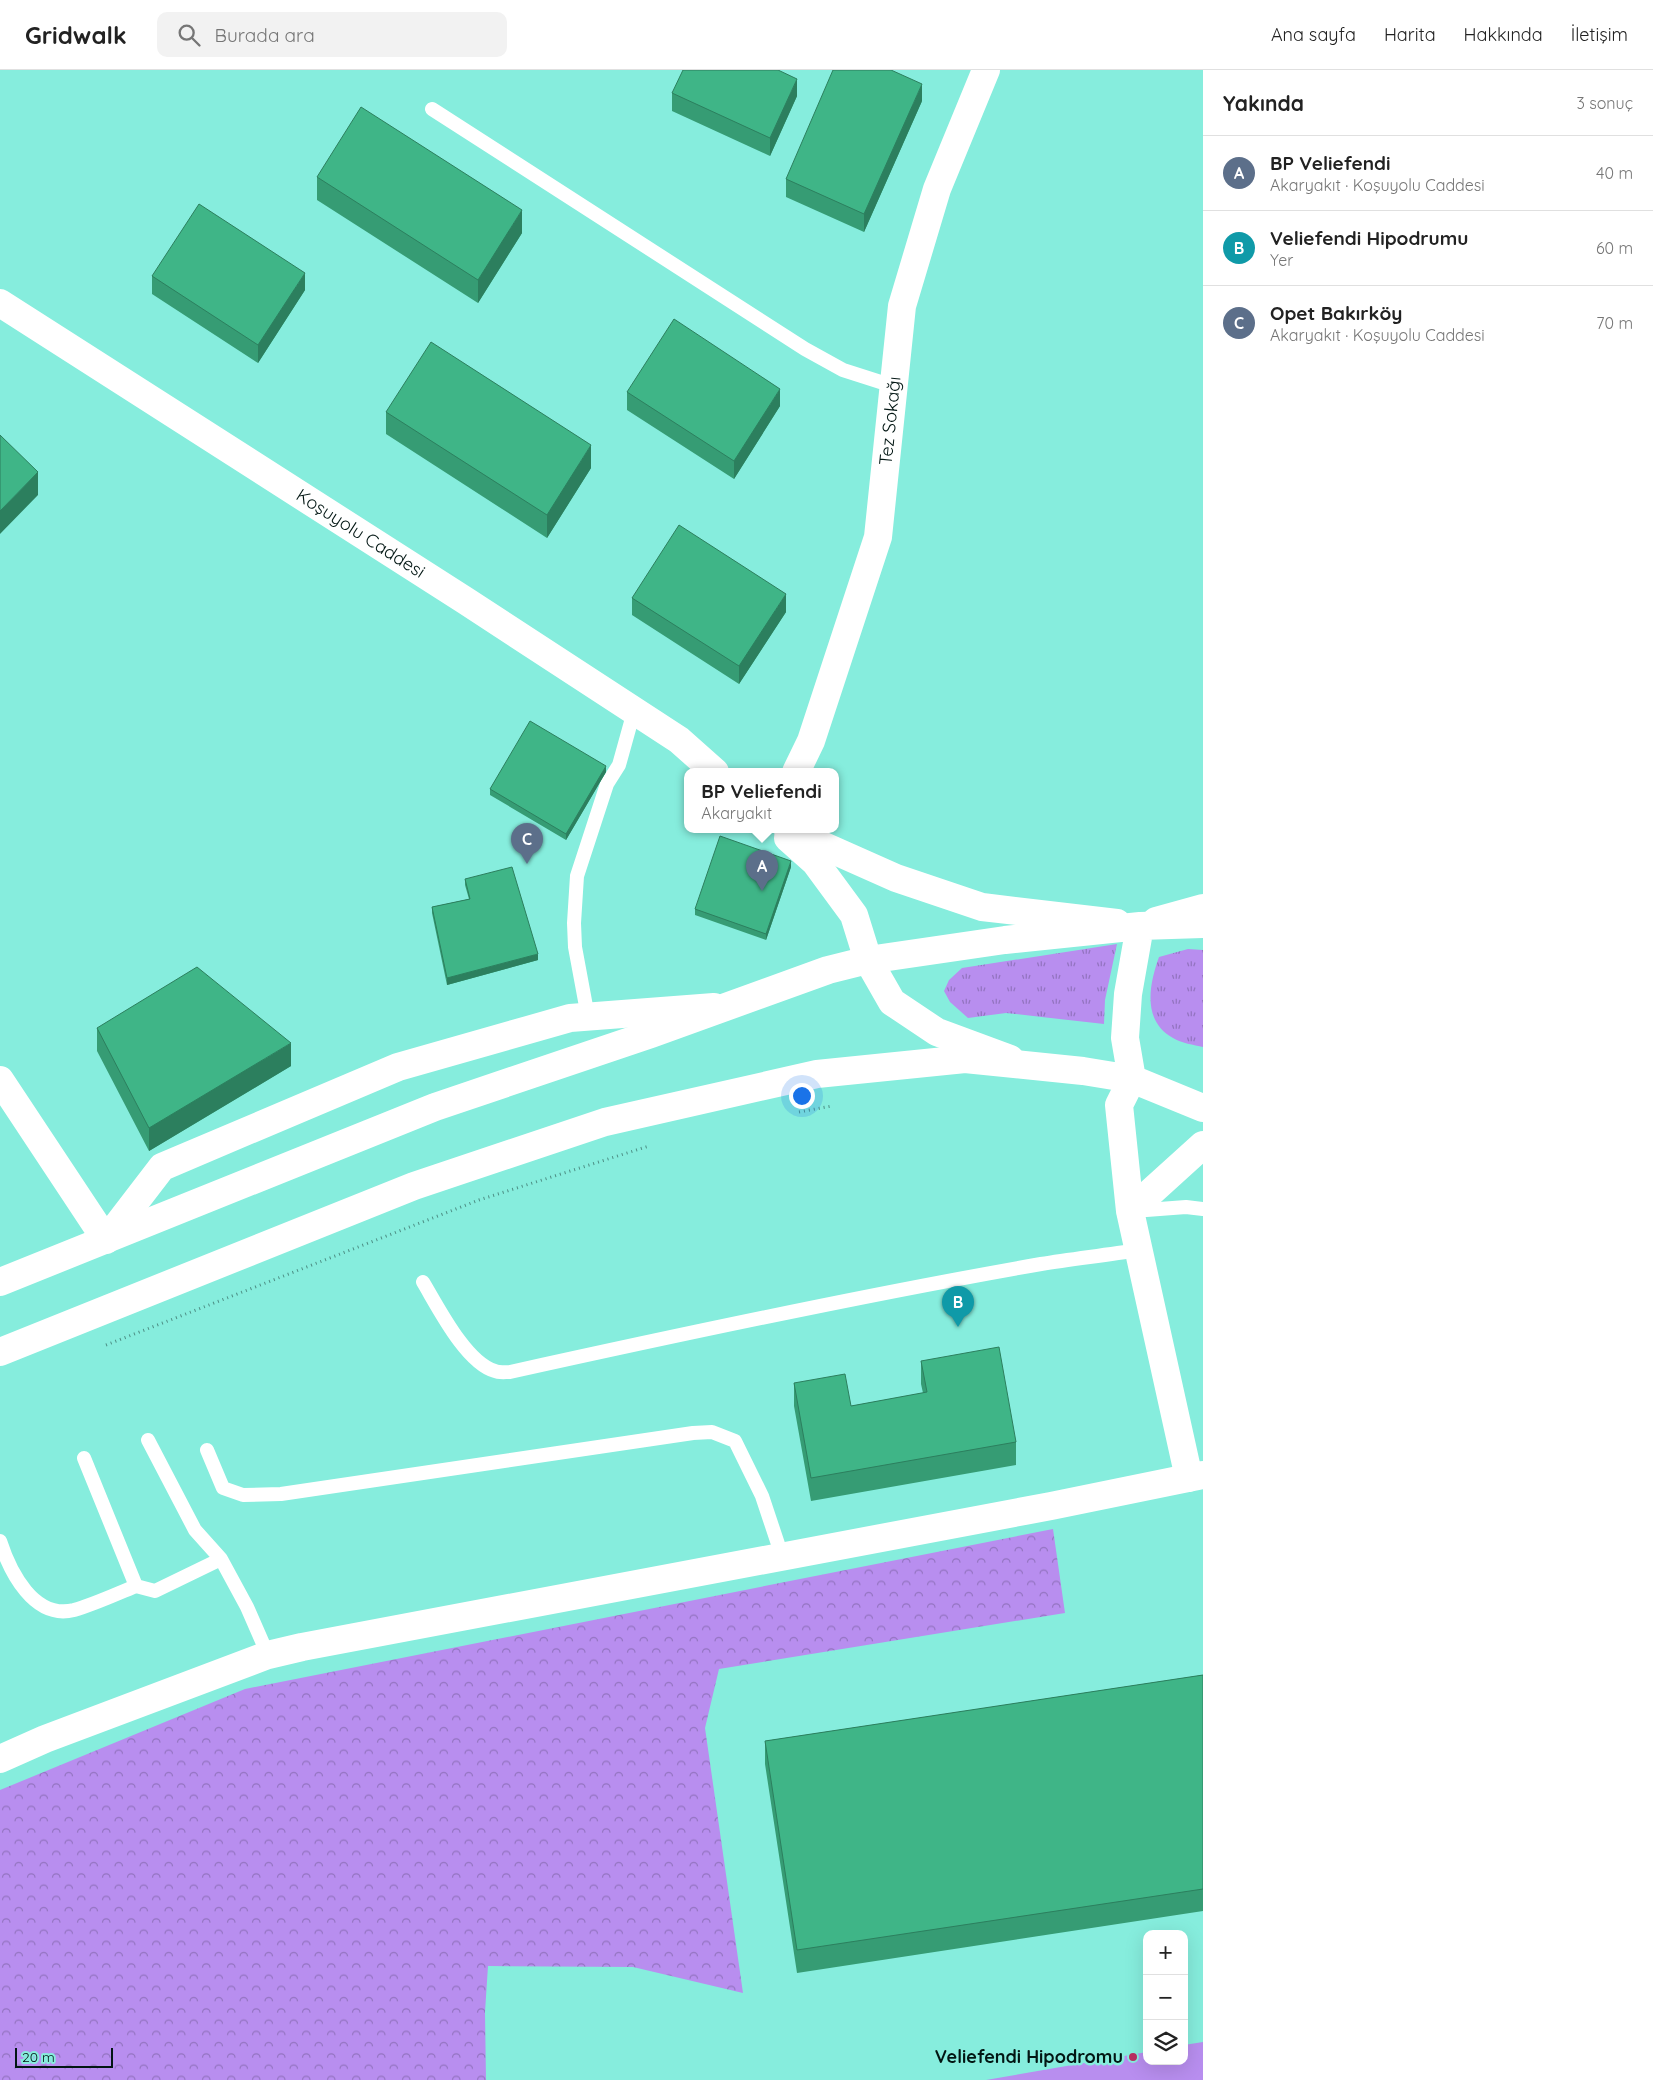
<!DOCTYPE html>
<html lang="tr">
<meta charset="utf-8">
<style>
body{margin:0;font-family:Quicksand,sans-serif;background:#f2f2f2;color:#222}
.controls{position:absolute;right:15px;bottom:15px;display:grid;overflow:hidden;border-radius:10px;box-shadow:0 5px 20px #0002}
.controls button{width:45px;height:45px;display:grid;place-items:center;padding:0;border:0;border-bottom:1px solid #e0e0e0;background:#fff;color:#222;font:25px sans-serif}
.scale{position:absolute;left:15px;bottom:12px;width:98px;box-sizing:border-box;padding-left:5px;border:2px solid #021613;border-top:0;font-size:14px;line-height:18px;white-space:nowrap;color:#021613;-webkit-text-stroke:4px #86eddd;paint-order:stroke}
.you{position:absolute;left:801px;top:1025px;width:18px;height:18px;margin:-12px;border:4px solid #fff;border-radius:50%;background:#1a73e8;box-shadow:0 0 0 8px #1a73e833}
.badge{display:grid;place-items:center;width:32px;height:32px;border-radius:50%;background:#ba2e62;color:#fff;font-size:16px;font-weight:700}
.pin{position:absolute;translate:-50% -41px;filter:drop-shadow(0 1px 2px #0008)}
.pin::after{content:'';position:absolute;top:26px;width:18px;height:15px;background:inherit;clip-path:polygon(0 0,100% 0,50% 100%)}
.popup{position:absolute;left:684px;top:698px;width:155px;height:65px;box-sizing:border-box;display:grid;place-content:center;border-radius:10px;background:#fff;filter:drop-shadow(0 1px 4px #0005);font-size:16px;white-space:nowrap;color:#767676}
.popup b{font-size:19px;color:#222}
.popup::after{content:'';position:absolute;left:50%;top:100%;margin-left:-10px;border:10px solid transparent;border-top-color:#fff}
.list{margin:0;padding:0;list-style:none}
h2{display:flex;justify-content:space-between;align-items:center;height:65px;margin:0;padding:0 20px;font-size:21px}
h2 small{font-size:16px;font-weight:400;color:#767676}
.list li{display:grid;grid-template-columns:32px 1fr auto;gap:15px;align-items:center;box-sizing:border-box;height:75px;padding:0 20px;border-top:1px solid #e0e0e0}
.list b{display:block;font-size:19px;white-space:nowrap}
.list p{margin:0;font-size:16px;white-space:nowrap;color:#767676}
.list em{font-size:16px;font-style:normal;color:#767676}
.icon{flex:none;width:28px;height:28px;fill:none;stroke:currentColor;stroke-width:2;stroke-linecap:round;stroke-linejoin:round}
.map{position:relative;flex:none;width:1203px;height:2010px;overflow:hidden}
header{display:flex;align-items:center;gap:30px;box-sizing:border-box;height:70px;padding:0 25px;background:#fff;border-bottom:1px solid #e0e0e0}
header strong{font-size:24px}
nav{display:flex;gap:28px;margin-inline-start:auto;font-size:18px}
.search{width:350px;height:45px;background:#f2f2f2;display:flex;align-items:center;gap:12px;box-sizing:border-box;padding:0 18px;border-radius:10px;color:#767676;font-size:19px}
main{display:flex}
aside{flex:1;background:#fff}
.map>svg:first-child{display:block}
.grass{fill:url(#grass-tufts)}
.forest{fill:url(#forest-crowns)}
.green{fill:#b88eef}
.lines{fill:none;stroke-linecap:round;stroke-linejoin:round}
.path{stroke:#4d8f85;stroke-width:3;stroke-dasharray:1 4;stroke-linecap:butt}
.lane{stroke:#fff;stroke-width:14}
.street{stroke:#fff;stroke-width:28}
.secondary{stroke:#fff;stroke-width:28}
.primary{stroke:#fff;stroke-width:28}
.wall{fill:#369c74}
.shaded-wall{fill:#2c7f5e}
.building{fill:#3fb587;stroke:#2c7f5e}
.poi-dot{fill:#ba2e62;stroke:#86eddd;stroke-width:2}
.labels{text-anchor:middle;stroke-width:5;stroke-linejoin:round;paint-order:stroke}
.street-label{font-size:18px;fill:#021613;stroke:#86eddd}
.poi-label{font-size:18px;font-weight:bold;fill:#021613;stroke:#86eddd;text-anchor:end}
</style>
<header>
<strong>Gridwalk</strong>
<div class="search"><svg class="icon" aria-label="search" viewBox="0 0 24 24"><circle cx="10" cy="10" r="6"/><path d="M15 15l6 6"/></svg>Burada ara</div>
<nav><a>Ana sayfa</a><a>Harita</a><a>Hakkında</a><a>İletişim</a></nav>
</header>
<main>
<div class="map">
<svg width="1203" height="2010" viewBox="0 0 1203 2010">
<defs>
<pattern id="grass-tufts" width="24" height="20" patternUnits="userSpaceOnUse" patternTransform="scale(1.25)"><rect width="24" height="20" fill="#b88eef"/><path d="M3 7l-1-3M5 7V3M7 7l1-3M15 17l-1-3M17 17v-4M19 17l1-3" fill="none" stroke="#9373c0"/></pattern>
<pattern id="forest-crowns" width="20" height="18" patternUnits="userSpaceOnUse" patternTransform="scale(1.25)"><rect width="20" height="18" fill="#b88eef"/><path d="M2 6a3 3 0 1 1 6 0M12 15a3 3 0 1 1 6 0" fill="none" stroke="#9373c0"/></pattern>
</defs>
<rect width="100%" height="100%" fill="#86eddd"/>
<path class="grass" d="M1117,874L1105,930L1104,954L1006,943L968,948L950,932L944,921L949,910L962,898Z
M1188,879L1203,880V977C1194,975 1181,973 1173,968C1142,951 1149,915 1159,887Z"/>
<path class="forest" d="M1053,1459L1065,1543L719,1599L705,1658L743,1923L633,1897L488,1896L485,1942L486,2010H0V1720L245,1619Z"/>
<path class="green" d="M1203,1972V2010H986L1147,1982V1991H1184V1975Z"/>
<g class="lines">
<path class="path" d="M799,1042L832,1036
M106,1275L479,1130L649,1076"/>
<path class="lane" d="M432,39L805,279L843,300L893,316
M588,947L575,877L574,853L577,806L607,714L619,695L634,641
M1133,1141L1186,1137L1203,1139
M423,1212C438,1237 466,1293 495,1301C499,1303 505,1302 510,1302C686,1263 863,1225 1041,1194C1073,1189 1106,1185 1138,1180
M148,1370L195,1460L221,1489L247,1537L268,1585
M207,1380L223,1418L243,1425L281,1424L693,1363L712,1362L735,1371L762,1426L782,1486
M84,1388L136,1516L155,1521L221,1489
M0,1471C10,1502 34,1550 74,1540C95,1534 116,1524 136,1516"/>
<path class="street" d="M1156,851L1203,838
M1132,1009L1119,1035L1130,1141L1189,1408
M0,1010L106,1170L162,1097L398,997L570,948L714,937
M1130,1141L1203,1075
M0,1689L45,1669L268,1585L302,1577L1051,1436L1203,1405"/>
<g class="secondary">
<path id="s1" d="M0,233L466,531L679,670L715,702"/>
<path id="s2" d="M796,702L811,671L878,467L902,236L937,119L986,0"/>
<path d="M788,760L896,808L982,837L1117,853"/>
<path d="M788,768L815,792L854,845L868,890L892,932L937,962L1010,989"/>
</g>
<path class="primary" d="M1132,1009L1125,968L1128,924L1140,856
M0,1212L435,1037L651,964L828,900L868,890L1005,870L1140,856L1203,854
M0,1282L414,1116L605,1052L817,1004L965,989L1083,1001L1132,1009L1203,1038"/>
</g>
<path class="wall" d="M672,23L797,26L770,86L672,41Z
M922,31L864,162L786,127V109Z
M317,107L522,163L478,233L317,130Z
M152,206L305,220L258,293L152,224Z
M627,322L780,336L734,409L627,340Z
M386,342L591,398L547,468L386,364Z
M632,528L786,542L739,614L632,545Z
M606,702L566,770L490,725V719Z
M791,797L766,870L695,845V839Z
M465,809L538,890L447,915L432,843V837L469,829L465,815Z
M97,958L291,996L149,1081L97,981Z
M921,1291L1016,1372V1395L811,1431L794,1336V1313L851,1336L923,1323L921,1314Z
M1203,1605V1841L797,1903L765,1694V1671Z"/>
<path class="shaded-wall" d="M797,9V26L770,86V68Z
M922,14V31L864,162V144Z
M522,140V163L478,233V210Z
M305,203V220L258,293V275Z
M780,319V336L734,409V391Z
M591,375V398L547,468V445Z
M38,402V425L0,464V441Z
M786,524V542L739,614V596Z
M606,696V702L566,770V764Z
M791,791V797L766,870V864Z
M538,884V890L447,915V908Z
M291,973V996L149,1081V1058Z"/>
<path class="building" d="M683,0H778L797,9L770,68L672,23Z
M833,0H891L922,14L864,144L786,109Z
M361,37L522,140L478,210L317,107Z
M199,134L305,203L258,275L152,206Z
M674,249L780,319L734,391L627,322Z
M431,272L591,375L547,445L386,342Z
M0,365L38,402L0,441Z
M679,455L786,524L739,596L632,528Z
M530,651L606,696L566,764L490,719Z
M720,766L791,791L766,864L695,839Z
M512,797L538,884L447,908L432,837L470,829L465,809Z
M197,897L291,973L149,1058L97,958Z
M999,1277L1016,1372L811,1408L794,1313L845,1304L851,1336L927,1322L921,1291Z
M1203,1605V1819L797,1880L765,1671Z"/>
<circle class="poi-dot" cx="1133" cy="1987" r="5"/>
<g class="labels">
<g class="street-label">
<text dy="6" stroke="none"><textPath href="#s2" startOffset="366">Tez Sokağı</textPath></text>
<text dy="6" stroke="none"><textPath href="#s1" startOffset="428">Koşuyolu Caddesi</textPath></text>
</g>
<g class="poi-label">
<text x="1123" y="1993">Veliefendi Hipodromu</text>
</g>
</g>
</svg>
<div class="controls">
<button>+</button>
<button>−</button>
<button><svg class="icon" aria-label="layers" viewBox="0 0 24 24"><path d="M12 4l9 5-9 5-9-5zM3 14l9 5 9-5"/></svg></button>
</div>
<div class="scale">20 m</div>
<div class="you"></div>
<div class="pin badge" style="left:762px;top:821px;background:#5c6f8a">A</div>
<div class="popup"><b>BP Veliefendi</b>Akaryakıt</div>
<div class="pin badge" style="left:958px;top:1257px;background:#0f9aa8">B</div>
<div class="pin badge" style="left:527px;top:794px;background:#5c6f8a">C</div>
</div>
<aside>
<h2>Yakında<small>3 sonuç</small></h2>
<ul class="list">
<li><span class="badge" style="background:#5c6f8a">A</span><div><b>BP Veliefendi</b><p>Akaryakıt · Koşuyolu Caddesi</p></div><em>40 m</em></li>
<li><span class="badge" style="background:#0f9aa8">B</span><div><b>Veliefendi Hipodrumu</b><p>Yer</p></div><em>60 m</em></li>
<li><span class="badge" style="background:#5c6f8a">C</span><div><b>Opet Bakırköy</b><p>Akaryakıt · Koşuyolu Caddesi</p></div><em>70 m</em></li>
</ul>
</aside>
</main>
